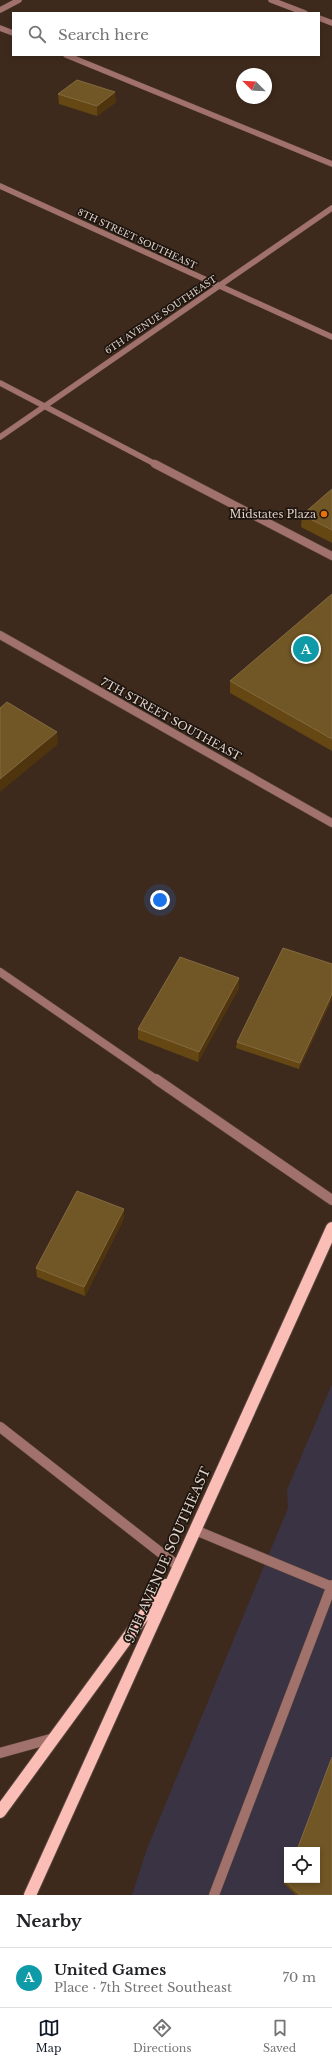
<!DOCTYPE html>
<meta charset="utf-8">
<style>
body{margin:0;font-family:"Libre Baskerville",serif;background:#f2f2f2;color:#202124}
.controls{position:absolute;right:12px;bottom:12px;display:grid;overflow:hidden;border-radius:0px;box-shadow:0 2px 6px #0003}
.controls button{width:36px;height:36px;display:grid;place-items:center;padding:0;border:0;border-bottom:1px solid #e0e0e0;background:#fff;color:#202124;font:20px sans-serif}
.compass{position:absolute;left:236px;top:68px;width:36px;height:36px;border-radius:50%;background:#fff;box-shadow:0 2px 6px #0003;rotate:294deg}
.you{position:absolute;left:160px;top:900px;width:14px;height:14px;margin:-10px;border:3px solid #fff;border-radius:50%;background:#1a73e8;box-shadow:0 0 0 6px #1a73e833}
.badge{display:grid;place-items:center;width:26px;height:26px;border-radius:50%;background:#111827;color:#fff;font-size:13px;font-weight:700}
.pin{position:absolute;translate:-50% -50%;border:2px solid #fff;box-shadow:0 1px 4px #0006}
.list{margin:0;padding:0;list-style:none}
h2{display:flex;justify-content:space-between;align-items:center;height:52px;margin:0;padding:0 16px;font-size:17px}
h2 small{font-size:13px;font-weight:400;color:#757577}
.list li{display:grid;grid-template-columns:26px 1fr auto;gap:12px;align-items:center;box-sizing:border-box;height:60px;padding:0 16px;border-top:1px solid #e0e0e0}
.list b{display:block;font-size:15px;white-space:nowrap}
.list p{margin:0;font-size:13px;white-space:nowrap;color:#757577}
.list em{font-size:13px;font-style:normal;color:#757577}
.icon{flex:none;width:22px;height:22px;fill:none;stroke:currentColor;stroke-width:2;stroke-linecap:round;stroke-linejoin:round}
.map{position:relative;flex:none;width:332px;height:1895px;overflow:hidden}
.search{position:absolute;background:#fff;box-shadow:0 2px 6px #0003;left:12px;right:12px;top:12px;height:44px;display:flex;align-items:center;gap:10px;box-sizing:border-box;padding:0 14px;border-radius:0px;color:#757577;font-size:15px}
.sheet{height:112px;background:#fff}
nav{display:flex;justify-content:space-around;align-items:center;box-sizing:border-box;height:56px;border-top:1px solid #e0e0e0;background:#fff;font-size:11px;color:#757577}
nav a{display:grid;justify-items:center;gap:2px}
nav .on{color:#111827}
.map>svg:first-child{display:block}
.commercial{fill:#3a3344;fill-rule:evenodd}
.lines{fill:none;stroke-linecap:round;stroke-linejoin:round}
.service-far2-casing{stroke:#584539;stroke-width:6}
.service-far1-casing{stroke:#584539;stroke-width:9}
.service-casing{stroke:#584539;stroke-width:11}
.minor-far2-casing{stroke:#584539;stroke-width:6}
.minor-far1-casing{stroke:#584539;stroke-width:9}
.minor-casing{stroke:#584539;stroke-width:11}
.primary-casing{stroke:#584539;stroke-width:14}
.service-far2{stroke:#a1716b;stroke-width:5.5}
.service-far1{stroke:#a1716b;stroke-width:8}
.service{stroke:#a1716b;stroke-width:10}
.minor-far2{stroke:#a1716b;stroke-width:5.5}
.minor-far1{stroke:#a1716b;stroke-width:8}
.minor{stroke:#a1716b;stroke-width:10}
.primary{stroke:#fabeb7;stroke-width:12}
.wall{fill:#644712}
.shaded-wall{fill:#4f350e}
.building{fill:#715626;stroke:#836a3f}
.food-dot{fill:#e8710a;stroke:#1e150f;stroke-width:1.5}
.labels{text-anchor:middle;stroke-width:3.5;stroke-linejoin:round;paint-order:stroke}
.far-street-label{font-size:9px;fill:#dfd2ca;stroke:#1e150f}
.poi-label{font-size:11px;fill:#dfd2ca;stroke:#1e150f;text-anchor:end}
.street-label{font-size:11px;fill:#dfd2ca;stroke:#1e150f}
.near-street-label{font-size:13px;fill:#dfd2ca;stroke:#1e150f}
</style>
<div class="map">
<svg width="332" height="1895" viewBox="0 0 332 1895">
<rect width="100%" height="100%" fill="#3e2a1d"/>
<path class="commercial" d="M332,1384V1895H132L147,1849L288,1508L287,1490ZM287,1850H317V1880H287Z"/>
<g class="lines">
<g class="service-far2-casing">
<path id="service-far2" d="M0,28L13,33
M66,55L332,164
M0,383L157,465"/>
</g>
<g class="service-far1-casing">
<path id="service-far1" d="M155,464L332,556
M0,972L157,1080"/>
</g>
<g class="service-casing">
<path id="service" d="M156,1079L332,1200
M195,1530L332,1587
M0,1753L54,1738
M214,1895L332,1585"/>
</g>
<g class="minor-far2-casing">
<path id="minor-far2" d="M271,0L305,13
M0,10L19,0
M319,18L332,23
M0,186L332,337
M0,437L332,208"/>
</g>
<g class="minor-far1-casing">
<path id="minor-far1" d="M0,635L332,823"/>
</g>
<g class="minor-casing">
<path id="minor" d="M0,1427L179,1567"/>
</g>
<g class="primary-casing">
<path id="primary" d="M0,1812L166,1585
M30,1895L332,1228"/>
</g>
<use href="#service-far2" class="service-far2"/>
<use href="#service-far1" class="service-far1"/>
<use href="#service" class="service"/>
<use href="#minor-far2" class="minor-far2"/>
<use href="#minor-far1" class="minor-far1"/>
<use href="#minor" class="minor"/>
<use href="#primary" class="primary"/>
</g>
<path class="wall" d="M58,94L116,102L97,116L59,104Z
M332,489V543L301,527L302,515Z
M332,594V751L230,693V681Z
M332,964V999L299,1069L236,1048L237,1042Z
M239,988L198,1062L138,1039V1029Z
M124,1218L85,1296L37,1277L36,1268Z
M285,1881L332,1895H296L284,1884Z"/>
<path class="shaded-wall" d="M115,92L116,102L97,116V106Z
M57,732L58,744L0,792V779Z
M239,978V988L198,1062L199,1052Z
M332,994V999L299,1069L300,1063Z
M124,1209V1218L85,1296L84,1287Z"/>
<path class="building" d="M77,80L115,92L97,106L58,94Z
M332,489V530L302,515Z
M332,594V739L230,681Z
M7,702L57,732L0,779V708Z
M283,948L332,964V994L300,1063L237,1042Z
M180,957L239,978L199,1052L138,1029Z
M77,1191L124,1209L84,1287L36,1268Z
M332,1757V1895H300L285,1881L287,1876V1880H317V1850H297Z"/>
<circle class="food-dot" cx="324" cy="514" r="4"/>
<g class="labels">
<g class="far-street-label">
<text transform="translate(137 239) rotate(25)" y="3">8TH STREET SOUTHEAST</text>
<text transform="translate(161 315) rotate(-34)" y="3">6TH AVENUE SOUTHEAST</text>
</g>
<g class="poi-label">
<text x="316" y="518">Midstates Plaza</text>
</g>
<g class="street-label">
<text transform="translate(171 719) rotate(29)" y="4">7TH STREET SOUTHEAST</text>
</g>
<g class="near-street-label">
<text transform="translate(167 1555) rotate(-66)" y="5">9TH AVENUE SOUTHEAST</text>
</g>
</g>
</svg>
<div class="controls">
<button><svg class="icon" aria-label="locate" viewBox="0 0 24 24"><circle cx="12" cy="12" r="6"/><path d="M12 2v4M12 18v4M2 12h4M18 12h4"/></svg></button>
</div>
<svg class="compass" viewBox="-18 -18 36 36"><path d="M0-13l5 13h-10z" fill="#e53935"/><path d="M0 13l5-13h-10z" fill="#757577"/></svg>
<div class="you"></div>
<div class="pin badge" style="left:306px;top:649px;background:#0f9aa8">A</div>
<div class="search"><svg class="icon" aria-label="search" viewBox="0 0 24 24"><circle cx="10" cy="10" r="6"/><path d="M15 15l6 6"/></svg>Search here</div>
</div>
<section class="sheet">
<h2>Nearby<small></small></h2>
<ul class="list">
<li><span class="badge" style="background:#0f9aa8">A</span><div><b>United Games</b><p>Place · 7th Street Southeast</p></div><em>70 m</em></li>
</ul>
</section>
<nav>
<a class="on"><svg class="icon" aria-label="map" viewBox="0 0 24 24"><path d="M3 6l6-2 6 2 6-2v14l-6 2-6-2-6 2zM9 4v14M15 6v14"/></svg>Map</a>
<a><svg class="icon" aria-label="directions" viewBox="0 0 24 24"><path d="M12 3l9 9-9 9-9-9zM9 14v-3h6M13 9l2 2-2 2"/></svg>Directions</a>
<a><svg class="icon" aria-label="saved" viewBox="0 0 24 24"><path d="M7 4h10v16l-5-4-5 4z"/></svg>Saved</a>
</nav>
